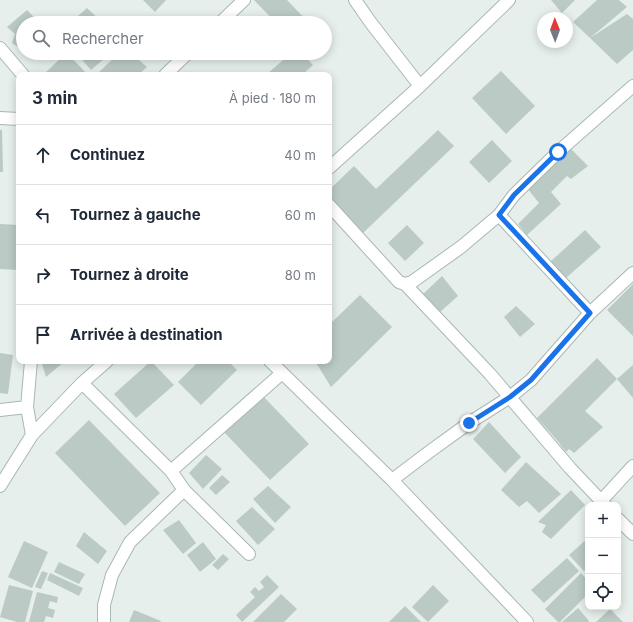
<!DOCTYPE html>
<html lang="fr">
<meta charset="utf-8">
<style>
body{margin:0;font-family:Inter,sans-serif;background:#f2f2f3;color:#1f2937}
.controls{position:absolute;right:12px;bottom:12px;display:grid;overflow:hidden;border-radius:8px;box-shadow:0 2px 10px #0003}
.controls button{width:36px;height:36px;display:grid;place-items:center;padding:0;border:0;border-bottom:1px solid #e0e1e3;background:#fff;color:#1f2937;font:20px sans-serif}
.compass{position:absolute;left:537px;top:12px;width:36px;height:36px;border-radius:50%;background:#fff;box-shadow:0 2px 10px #0003;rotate:359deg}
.stop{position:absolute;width:12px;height:12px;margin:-9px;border:3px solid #1a73e8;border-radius:50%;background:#fff}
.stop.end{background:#1a73e8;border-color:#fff;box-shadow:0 1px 4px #0008}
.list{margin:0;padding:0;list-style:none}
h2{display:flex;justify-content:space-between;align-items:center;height:52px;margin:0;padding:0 16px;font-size:17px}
h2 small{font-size:13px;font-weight:400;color:#747a83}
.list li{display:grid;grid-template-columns:26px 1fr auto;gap:12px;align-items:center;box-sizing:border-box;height:60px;padding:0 16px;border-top:1px solid #e0e1e3}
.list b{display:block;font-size:15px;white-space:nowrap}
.list em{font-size:13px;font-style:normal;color:#747a83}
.icon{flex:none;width:22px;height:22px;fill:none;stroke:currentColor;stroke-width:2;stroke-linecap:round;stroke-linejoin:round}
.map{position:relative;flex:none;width:633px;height:622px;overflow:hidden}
.search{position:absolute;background:#fff;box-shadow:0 2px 10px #0003;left:16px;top:16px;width:316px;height:44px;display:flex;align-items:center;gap:10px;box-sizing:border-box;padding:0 14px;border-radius:22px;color:#747a83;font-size:15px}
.panel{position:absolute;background:#fff;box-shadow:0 2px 10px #0003;left:16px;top:72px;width:316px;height:292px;border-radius:8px}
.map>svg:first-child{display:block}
.building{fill:#bbcac4}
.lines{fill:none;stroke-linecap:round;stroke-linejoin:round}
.minor-casing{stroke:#a8b8b2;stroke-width:14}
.minor{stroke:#fff;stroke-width:12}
.route{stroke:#1a73e8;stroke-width:5}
</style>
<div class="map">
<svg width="633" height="622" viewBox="0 0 633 622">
<rect width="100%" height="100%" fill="#e6efeb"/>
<path class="building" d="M143,0H166L155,12Z
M254,0H287L309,23H276Z
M551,0H575L562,13Z
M597,0H619L627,7L590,38L627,14L633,19V50L617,64L590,38L573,22Z
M87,8L102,22L101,23H70Z
M27,10L40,23H23V50L12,43L15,34L7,27Z
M66,53H67L88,75H43Z
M76,53H111L91,70Z
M119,53H131L147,67L138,75H98L97,74Z
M291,53H302L313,65L302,75H266Z
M501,71L535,106L506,134L472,98Z
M0,130H2L3,172H0Z
M438,130L454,146L363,233L329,198V190L354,166L376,189Z
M492,140L512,161L489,183L469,162Z
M569,147L588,166L571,179L567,176L551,192L561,204L527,235L518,224L539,203L527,188Z
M0,224L19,225L18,270L0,269Z
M407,225L424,243L405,261L388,243Z
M585,230L601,247L566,278L550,262Z
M442,276L458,296L439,313L422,295Z
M633,284V336L607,310Z
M360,295L392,327L331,387L315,361H329V325Z
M516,306L535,324L520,337L504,317Z
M0,353L13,355L8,394L0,393Z
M597,358L617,379L585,411L603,427L574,453L569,449L566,452L556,439L537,418Z
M41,361H65L46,377Z
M151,361L174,385L136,418L114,394Z
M199,361H228L237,370L201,405L178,382Z
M633,365V398L617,379Z
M261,394L309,444L270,480L222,430Z
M89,420L160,493L125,526L55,453Z
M489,422L521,457L505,473L473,439Z
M206,455L222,469L203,489L189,473Z
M526,462L561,494L539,513L527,501L519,507L501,490Z
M222,475L230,482L216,495L209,488Z
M268,486L291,507L275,523L253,499Z
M571,490L585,505L551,539L542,532L546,525L538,522Z
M252,507L275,529L258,545L236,521Z
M179,520L196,543L183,554L163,530Z
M84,532L107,551L98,564L76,546Z
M588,538V567L584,571L569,555Z
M24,541L48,552L32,588L8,577Z
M203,542L216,559L200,572L187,555Z
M223,554L229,559L218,570L212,565Z
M567,558L579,571L544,603L531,590Z
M59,562L85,574L79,584L54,572Z
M42,571L48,573L41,589L35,587Z
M50,573L83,588L79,596L47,580Z
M581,573L588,581V594L560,622H558L545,609Z
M267,575L279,587L242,622L236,615L255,597L250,592L255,587L259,591L264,587L260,582Z
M9,585L33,591L25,622H17L0,617Z
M433,585L449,601L428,622L412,607Z
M37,592L58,597L57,603L50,601L48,608L55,610L53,618L46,616L44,622H29Z
M281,594L297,609L284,622H253Z
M405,606L421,622H389Z
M578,608L589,621L588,622H562Z
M610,609L623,622H596Z
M134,610L161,621L160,622H129Z"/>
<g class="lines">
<g class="minor-casing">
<path id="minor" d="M355,0L371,23L420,86
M220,23L244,0
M0,48L23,75
M165,75L188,53
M0,118L19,119
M329,168L420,86L509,0
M329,205L399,282L405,284L412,282L461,247L499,215L514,195L558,152L633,86
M499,215L590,313
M405,284L490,374L570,468L605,505
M31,361L27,407L32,435
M270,361L392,480L527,622
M82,383L171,471L184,490L249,554
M0,410L27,407
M171,471L282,373
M392,480L429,452L469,423L510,397L531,380L590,313L633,273
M0,486L32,435L82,383L107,361
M601,501L633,466
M618,519L633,534
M104,622V605L112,575L130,542L184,490"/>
</g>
<use href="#minor" class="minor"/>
</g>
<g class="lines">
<path class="route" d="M469,423L510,397L531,380L590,313L499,215L514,195L558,152"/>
</g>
</svg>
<div class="controls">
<button>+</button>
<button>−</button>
<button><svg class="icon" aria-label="locate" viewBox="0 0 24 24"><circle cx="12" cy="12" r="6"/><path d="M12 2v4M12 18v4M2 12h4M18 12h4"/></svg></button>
</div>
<svg class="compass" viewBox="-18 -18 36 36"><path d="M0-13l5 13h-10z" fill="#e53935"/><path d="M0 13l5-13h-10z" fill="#747a83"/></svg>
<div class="stop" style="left:558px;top:152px"></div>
<div class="stop end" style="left:469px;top:423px"></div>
<div class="search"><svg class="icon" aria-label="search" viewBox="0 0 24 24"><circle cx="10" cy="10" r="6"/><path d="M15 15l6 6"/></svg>Rechercher</div>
<section class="panel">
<h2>3 min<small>À pied · 180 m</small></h2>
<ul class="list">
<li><svg class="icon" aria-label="ahead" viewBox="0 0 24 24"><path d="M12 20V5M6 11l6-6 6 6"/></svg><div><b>Continuez</b></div><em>40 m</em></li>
<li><svg class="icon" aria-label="left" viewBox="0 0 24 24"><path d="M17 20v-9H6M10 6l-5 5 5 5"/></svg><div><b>Tournez à gauche</b></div><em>60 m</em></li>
<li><svg class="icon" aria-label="right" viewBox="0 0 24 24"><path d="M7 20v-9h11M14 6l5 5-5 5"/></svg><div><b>Tournez à droite</b></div><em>80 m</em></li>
<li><svg class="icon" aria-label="arrive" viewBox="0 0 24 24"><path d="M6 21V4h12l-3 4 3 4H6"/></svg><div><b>Arrivée à destination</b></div></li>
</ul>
</section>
</div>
